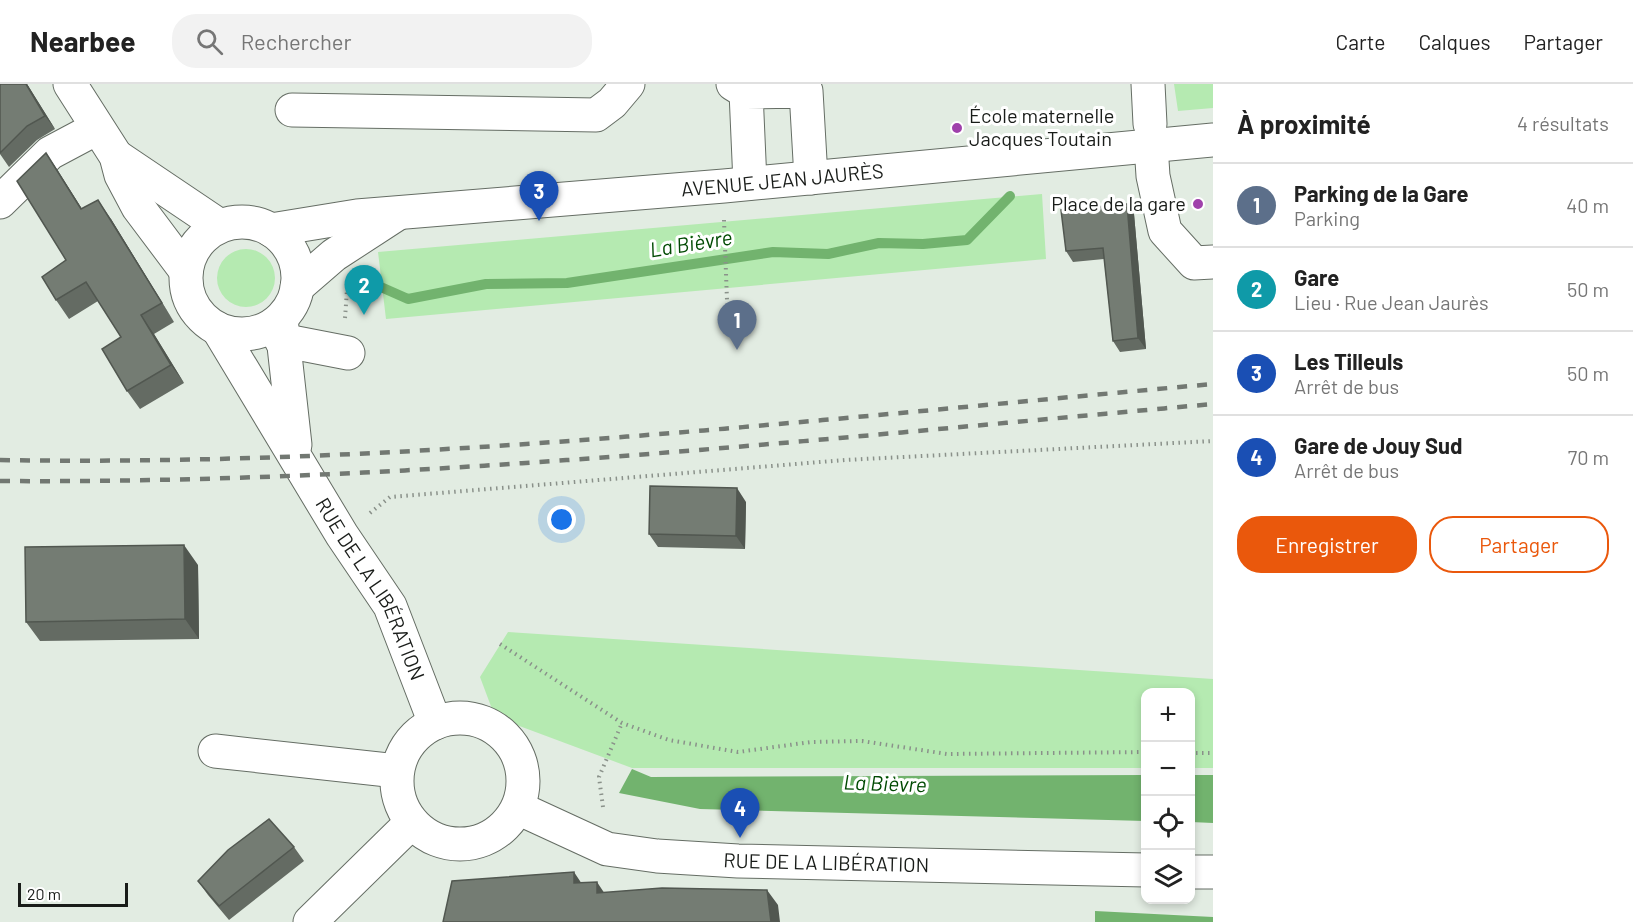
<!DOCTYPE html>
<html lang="fr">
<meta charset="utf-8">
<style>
body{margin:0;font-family:Barlow,sans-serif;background:#f2f2f2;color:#222}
.controls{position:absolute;right:18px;bottom:18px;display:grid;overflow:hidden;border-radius:12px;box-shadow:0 3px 9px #0003}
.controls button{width:54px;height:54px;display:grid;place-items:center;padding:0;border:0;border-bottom:2px solid #e0e0e0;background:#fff;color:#222;font:30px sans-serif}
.scale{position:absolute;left:18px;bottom:15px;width:110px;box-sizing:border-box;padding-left:6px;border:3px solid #191c19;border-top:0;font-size:16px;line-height:21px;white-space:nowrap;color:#191c19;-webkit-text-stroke:4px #fff;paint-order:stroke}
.you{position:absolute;left:562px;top:436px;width:21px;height:21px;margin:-15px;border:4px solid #fff;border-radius:50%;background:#1a73e8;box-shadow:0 0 0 9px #1a73e833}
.badge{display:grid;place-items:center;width:39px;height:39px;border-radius:50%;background:#ea580c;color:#fff;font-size:20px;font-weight:700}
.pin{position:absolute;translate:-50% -50px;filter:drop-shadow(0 2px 3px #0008)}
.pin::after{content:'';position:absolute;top:32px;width:21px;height:18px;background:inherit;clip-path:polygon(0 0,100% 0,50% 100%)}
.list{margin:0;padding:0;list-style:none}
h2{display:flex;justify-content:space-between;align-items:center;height:78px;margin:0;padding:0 24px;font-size:26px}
h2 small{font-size:20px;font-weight:400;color:#767676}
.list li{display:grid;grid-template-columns:39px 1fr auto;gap:18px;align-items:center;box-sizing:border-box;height:84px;padding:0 24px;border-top:2px solid #e0e0e0}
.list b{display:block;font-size:22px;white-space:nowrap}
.list p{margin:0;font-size:20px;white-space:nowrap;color:#767676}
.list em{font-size:20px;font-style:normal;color:#767676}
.actions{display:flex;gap:12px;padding:18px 24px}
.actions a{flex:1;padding:14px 0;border:2px solid #ea580c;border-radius:24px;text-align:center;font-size:21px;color:#ea580c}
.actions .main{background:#ea580c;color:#fff}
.icon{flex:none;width:33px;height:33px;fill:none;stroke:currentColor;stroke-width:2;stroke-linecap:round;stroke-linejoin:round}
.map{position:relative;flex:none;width:1213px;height:838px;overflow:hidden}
header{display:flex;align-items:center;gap:36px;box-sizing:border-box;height:84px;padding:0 30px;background:#fff;border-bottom:2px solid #e0e0e0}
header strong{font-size:28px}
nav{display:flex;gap:33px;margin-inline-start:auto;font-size:21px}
.search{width:420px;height:54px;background:#f2f2f2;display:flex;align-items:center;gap:15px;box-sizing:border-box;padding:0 21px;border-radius:24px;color:#767676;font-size:22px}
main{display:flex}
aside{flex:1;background:#fff}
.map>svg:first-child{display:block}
.green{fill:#b5eab1}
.water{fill:#72b36e}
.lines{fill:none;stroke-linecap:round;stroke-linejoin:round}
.stream{stroke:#72b36e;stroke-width:10}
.minor-casing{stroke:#656d64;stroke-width:35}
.major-casing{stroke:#656d64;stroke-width:35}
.path{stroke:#8a918a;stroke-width:4;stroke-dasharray:1.5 4.5;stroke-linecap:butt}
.minor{stroke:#fff;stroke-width:33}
.major{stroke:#fff;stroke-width:33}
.rail{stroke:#727872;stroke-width:4.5;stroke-dasharray:10 10;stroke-linecap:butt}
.wall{fill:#646b63}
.shaded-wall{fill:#515750}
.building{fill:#747c73;stroke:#515750;stroke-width:1.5}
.poi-dot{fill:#9f41ab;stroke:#fff;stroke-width:2}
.labels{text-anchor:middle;stroke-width:6;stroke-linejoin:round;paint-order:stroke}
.poi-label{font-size:20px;fill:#191c19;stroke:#fff;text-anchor:start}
.street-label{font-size:20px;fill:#191c19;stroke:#fff}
.water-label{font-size:21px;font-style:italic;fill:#004a02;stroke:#fff}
</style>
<header>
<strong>Nearbee</strong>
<div class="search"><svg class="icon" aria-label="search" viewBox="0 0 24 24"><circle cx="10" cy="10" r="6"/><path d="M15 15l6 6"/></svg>Rechercher</div>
<nav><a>Carte</a><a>Calques</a><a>Partager</a></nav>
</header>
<main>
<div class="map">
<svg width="1213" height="838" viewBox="0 0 1213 838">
<rect width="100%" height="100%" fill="#e2ece2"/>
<path class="green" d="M1174,0H1213V24L1178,27Z
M1042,110L1046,175L386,235L378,168Z
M217 194a29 29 0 1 1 58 0a29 29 0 1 1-58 0Z
M508,548L1213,595V684H1191L1190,608H1146L1145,684H632L495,633L480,593Z"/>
<path class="water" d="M632,685L651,693L1145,691V737L700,725L619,709Z
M1190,691H1213V739L1191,738Z
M1095,827L1213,833V838H1095Z"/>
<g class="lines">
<path class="stream" d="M365,196L408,215L486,200L567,199L773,168L828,170L879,159L923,160L967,156L1010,112"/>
<g class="minor-casing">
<path id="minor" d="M733,0L746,8L806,7L811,94
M1148,0L1150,40
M746,8L750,99
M292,26L596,31L612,19L628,0
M1151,61L1153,92L1165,147L1194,179L1213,178
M0,118L50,69L97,44
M281,256L348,269
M215,667L397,687
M310,838L411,739"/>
</g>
<g class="major-casing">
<g id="major">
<path d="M70,0L116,72L121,91L138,123L186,187"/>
<path d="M116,72L220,142"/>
<circle cx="242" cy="194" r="56"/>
<path id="s1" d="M271,146L357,132L724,102L1213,56"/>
<path d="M297,203L334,171L397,130"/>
<path d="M281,235L295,361"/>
<path id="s2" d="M218,245L342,451L390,522L435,639"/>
<circle cx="460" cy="697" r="63"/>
<path id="s3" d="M518,724L607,765L657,772L738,777L1146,786"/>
<path d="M1190,788H1213"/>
</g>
</g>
<path class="path" d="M724,136L727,216
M345,234L347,206
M370,429L390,413L845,376L1213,357
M500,560L622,639L669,656L738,668L811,658L862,657L947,670L1146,668
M1190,669H1213
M603,723L599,693L622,639"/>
<use href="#minor" class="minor"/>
<use href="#major" class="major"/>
<path class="rail" d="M0,376C405,383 810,336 1213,300
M0,397C406,400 809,356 1213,320"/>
</g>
<path class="wall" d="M0,0H27L55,45L37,56L9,83L0,70Z
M46,69L58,87L82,125L111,135L174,238L154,250L184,299L140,325L127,307L121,253L98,217L69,235L56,216L66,176Z
M1134,130L1146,265L1120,268L1113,257L1104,175L1073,178L1066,167Z
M746,418L745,465L658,463L649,450Z
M198,481L199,555L40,557L26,538Z
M294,763L304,777L229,836L208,811L198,797Z"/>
<path class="shaded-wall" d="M26,0H27L55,45L45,32Z
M46,69L58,87L94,144L81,125Z
M98,116L111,135L174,238L162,219Z
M1127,120L1134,130L1146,265L1138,254Z
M141,231L154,250L184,299L171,281Z
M737,404L746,418L745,465L736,452Z
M184,461L198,481L199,555L185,535Z
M574,788L584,803L574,799Z
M597,798L607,813L597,809Z
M767,806L778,821L780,838H771Z"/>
<path class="building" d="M0,0H26L45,32L27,42L0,69Z
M46,69L81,125L98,116L162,219L141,231L171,281L127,307L102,265L121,253L86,198L56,216L42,193L66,176L17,97Z
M1127,120L1138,254L1113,257L1103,164L1066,167L1061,126Z
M650,402L737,404L736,452L649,450Z
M184,461L185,535L26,538L25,463Z
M269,735L294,763L219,822L198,797L228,766Z
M574,788V799L597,798V809L662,804L767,806L771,838H443L452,797Z"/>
<g class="poi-dot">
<circle cx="957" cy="44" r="6"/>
<circle cx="1198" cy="120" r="6"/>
</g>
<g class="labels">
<g class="poi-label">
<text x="969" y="39">École maternelle<tspan x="969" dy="23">Jacques Toutain</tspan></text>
<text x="1186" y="127" text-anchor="end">Place de la gare</text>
</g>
<g class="street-label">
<text dy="7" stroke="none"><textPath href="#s1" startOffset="514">AVENUE JEAN JAURÈS</textPath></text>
<text dy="7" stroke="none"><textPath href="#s2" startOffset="302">RUE DE LA LIBÉRATION</textPath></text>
<text dy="7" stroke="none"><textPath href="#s3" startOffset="318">RUE DE LA LIBÉRATION</textPath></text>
</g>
<g class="water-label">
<text transform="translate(691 160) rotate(-9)" y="7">La Bièvre</text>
<text transform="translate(885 700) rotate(2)" y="7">La Bièvre</text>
</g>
</g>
</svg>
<div class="controls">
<button>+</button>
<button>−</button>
<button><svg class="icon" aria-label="locate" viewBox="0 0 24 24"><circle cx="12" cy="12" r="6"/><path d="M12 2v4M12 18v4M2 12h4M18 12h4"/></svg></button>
<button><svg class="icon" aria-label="layers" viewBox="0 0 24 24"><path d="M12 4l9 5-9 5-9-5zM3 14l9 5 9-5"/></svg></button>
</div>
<div class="scale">20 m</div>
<div class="you"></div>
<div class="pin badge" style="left:737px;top:266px;background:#5c6f8a">1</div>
<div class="pin badge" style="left:364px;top:231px;background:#0f9aa8">2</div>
<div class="pin badge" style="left:539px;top:137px;background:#1a4fb4">3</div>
<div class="pin badge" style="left:740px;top:754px;background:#1a4fb4">4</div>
</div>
<aside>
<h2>À proximité<small>4 résultats</small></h2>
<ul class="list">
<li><span class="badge" style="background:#5c6f8a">1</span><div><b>Parking de la Gare</b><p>Parking</p></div><em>40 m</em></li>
<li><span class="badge" style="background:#0f9aa8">2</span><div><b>Gare</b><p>Lieu · Rue Jean Jaurès</p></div><em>50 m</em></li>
<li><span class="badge" style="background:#1a4fb4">3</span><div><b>Les Tilleuls</b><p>Arrêt de bus</p></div><em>50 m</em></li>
<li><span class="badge" style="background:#1a4fb4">4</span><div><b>Gare de Jouy Sud</b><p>Arrêt de bus</p></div><em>70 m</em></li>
</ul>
<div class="actions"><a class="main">Enregistrer</a><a>Partager</a></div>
</aside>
</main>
